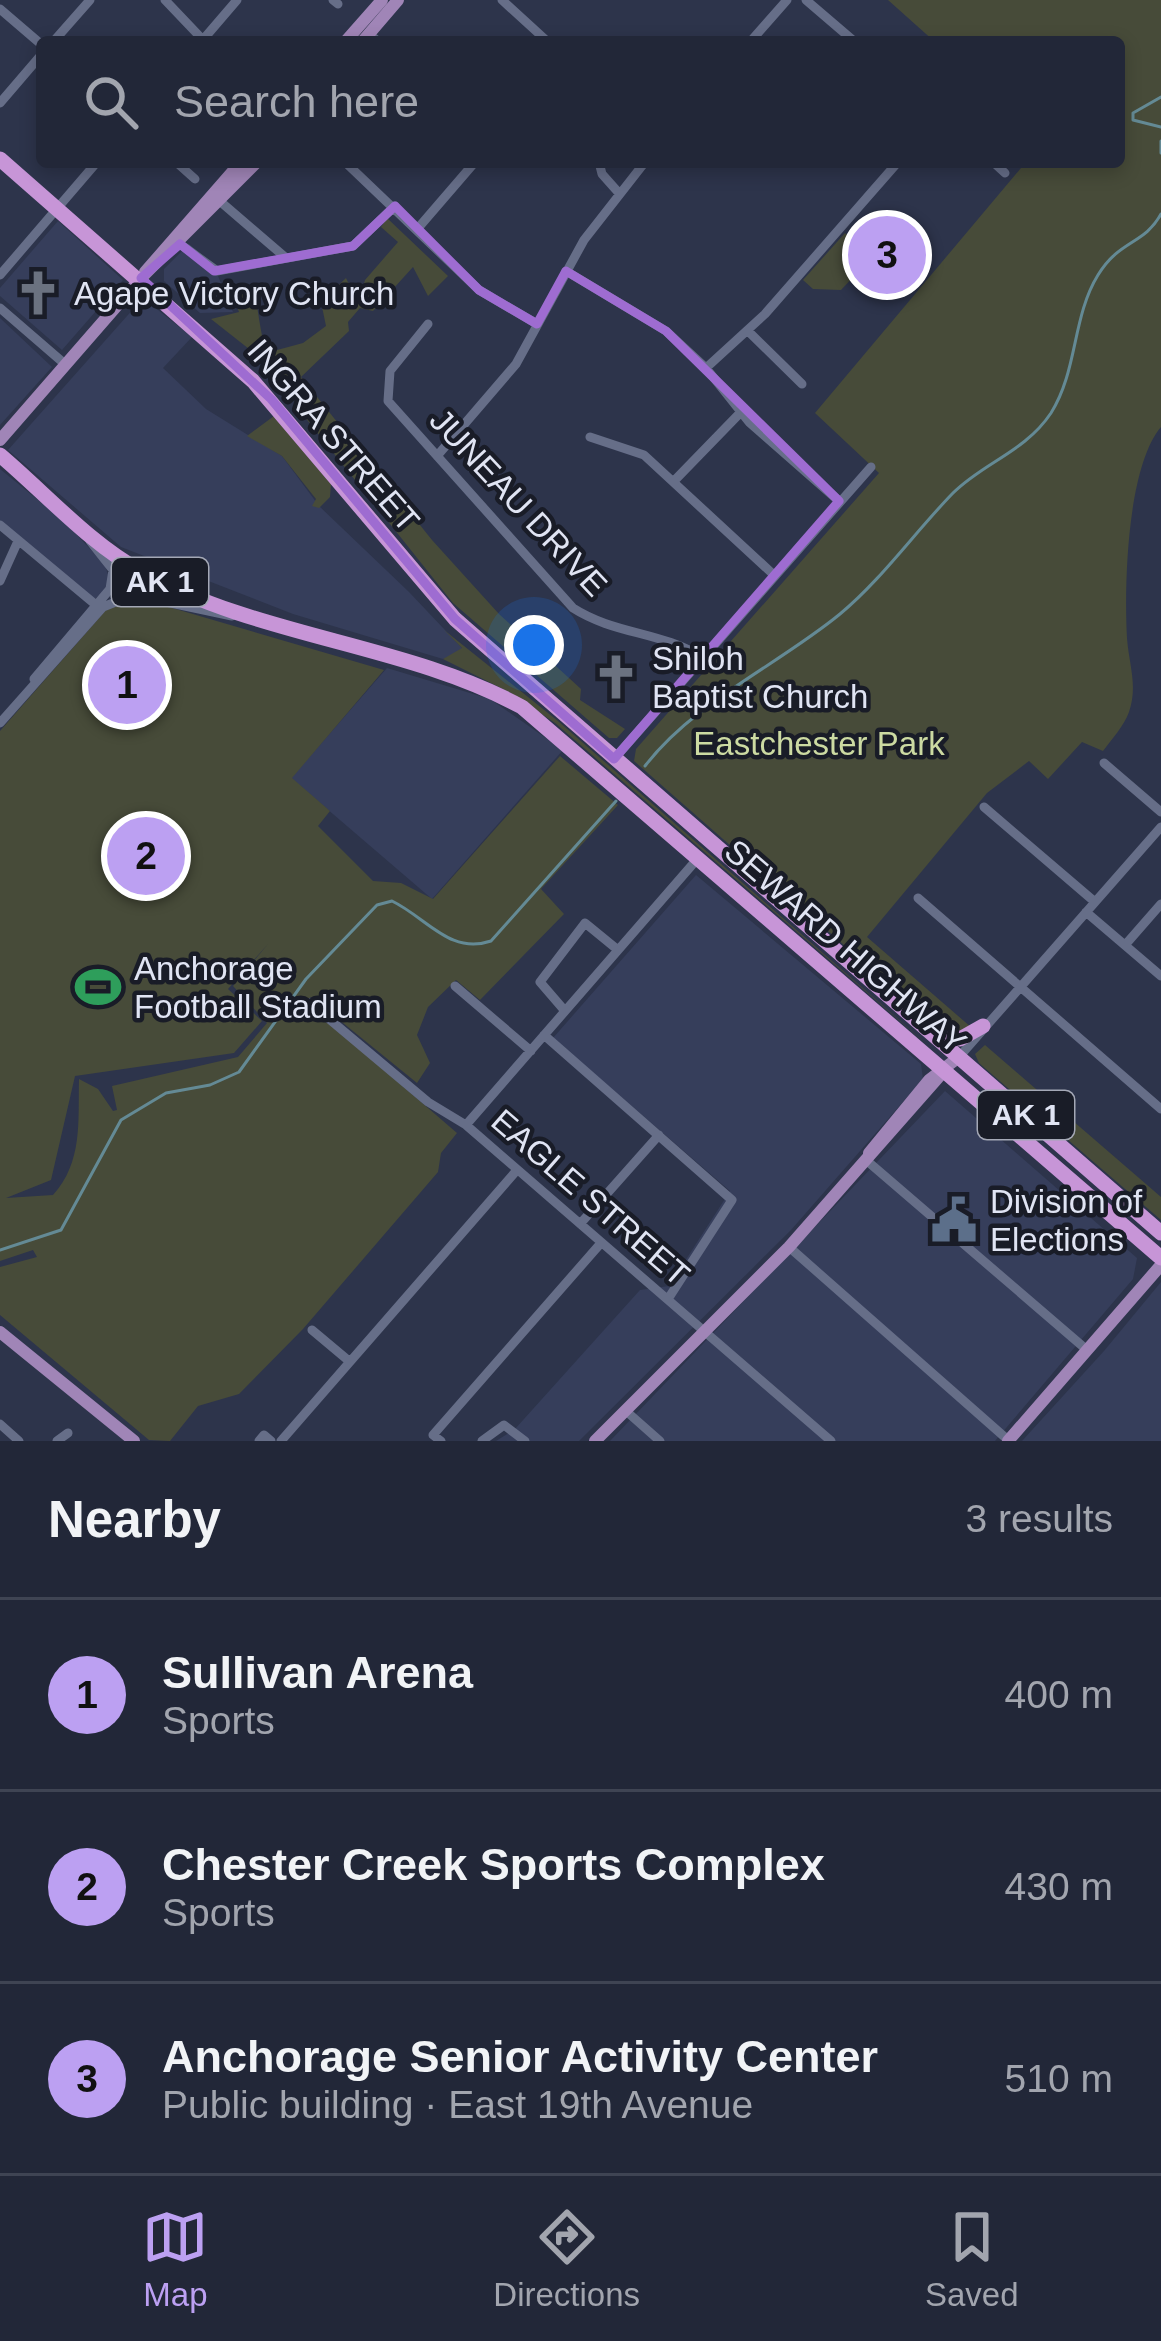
<!DOCTYPE html>
<meta charset="utf-8">
<style>
body{margin:0;font-family:Arial,sans-serif;background:#2e3343;color:#f1f3f6}
.you{position:absolute;left:534px;top:645px;width:42px;height:42px;margin:-30px;border:9px solid #fff;border-radius:50%;background:#1a73e8;box-shadow:0 0 0 18px #1a73e833}
.badge{display:grid;place-items:center;width:78px;height:78px;border-radius:50%;background:#bca0f2;color:#111;font-size:39px;font-weight:700}
.pin{position:absolute;translate:-50% -50%;border:6px solid #fff;box-shadow:0 3px 12px #0006}
.list{margin:0;padding:0;list-style:none}
h2{display:flex;justify-content:space-between;align-items:center;height:156px;margin:0;padding:0 48px;font-size:51px}
h2 small{font-size:39px;font-weight:400;color:#a2a5ae}
.list li{display:grid;grid-template-columns:78px 1fr auto;gap:36px;align-items:center;box-sizing:border-box;height:192px;padding:0 48px;border-top:3px solid #3f4453}
.list b{display:block;font-size:45px;white-space:nowrap}
.list p{margin:0;font-size:39px;white-space:nowrap;color:#a2a5ae}
.list em{font-size:39px;font-style:normal;color:#a2a5ae}
.icon{flex:none;width:66px;height:66px;fill:none;stroke:currentColor;stroke-width:2;stroke-linecap:round;stroke-linejoin:round}
.map{position:relative;flex:none;width:1161px;height:1441px;overflow:hidden}
.search{position:absolute;background:#222738;box-shadow:0 6px 18px #0003;left:36px;right:36px;top:36px;height:132px;display:flex;align-items:center;gap:30px;box-sizing:border-box;padding:0 42px;border-radius:12px;color:#a2a5ae;font-size:45px}
.sheet{height:732px;background:#222738}
nav{display:flex;justify-content:space-around;align-items:center;box-sizing:border-box;height:168px;border-top:3px solid #3f4453;background:#222738;font-size:33px;color:#a2a5ae}
nav a{display:grid;justify-items:center;gap:6px}
nav .on{color:#bca0f2}
.map>svg:first-child{display:block}
.built{fill:#363e5b}
.green{fill:#474b39;fill-rule:evenodd}
.lines{fill:none;stroke-linecap:round;stroke-linejoin:round}
.stream{stroke:#648a95;stroke-width:3}
.minor{stroke:#666e88;stroke-width:9}
.major{stroke:#a085b7;stroke-width:12}
.highway{stroke:#c795d7;stroke-width:15}
.marked{fill:none;stroke:#9e6cd1;stroke-width:9;stroke-linejoin:round}
.labels{text-anchor:middle;stroke-width:9;stroke-linejoin:round;paint-order:stroke}
.shield{fill:#191c27;stroke:#a4a8b6;stroke-width:3}
.shield-label{font-size:30px;font-weight:bold;fill:#e0e4f3}
.poi-label{font-size:33px;fill:#e0e4f3;stroke:#191c27;text-anchor:start}
.street-label{font-size:33px;fill:#e0e4f3;stroke:#191c27}
.park-label{font-size:33px;fill:#ccdaa2;stroke:#191c27}
</style>
<div class="map">
<svg width="1161" height="1441" viewBox="0 0 1161 1441">
<rect width="100%" height="100%" fill="#2d344b"/>
<path class="built" d="M58,221L123,280L62,350L0,296V288Z
M189,244L213,264L233,312L200,313L164,281V269Z
M143,298L192,337L163,368L206,409L282,456L319,506L409,592L462,648L461,653L443,659L293,614L121,547L8,450Z
M0,318L52,367L0,425Z
M0,469L65,522L105,565L110,581L100,595L92,601L0,525Z
M387,668L490,699L563,750L432,899L291,778Z
M696,875L921,1064L923,1079L791,1230L579,1441H496L515,1429L640,1290L669,1286L730,1191L553,1038Z
M945,1091L1137,1258L1133,1279L995,1441H610Z
M1161,1282V1441H1022L1104,1351Z"/>
<path class="green" d="M888,0H1161V427C1127,467 1124,586 1127,638C1129,665 1138,686 1129,712C1124,726 1112,739 1103,751L1082,742L1048,779L1029,761L987,793L867,937L972,1028L960,1036L934,1024L634,761L636,749L879,473L815,413L1026,162H1119V42H935Z
M387,218L448,276L428,296L413,267L373,311L360,308L348,322L349,331L301,377L432,540L499,614L581,689L580,700L625,729L617,738H609L453,603L300,411L287,379L211,319L239,312L229,285L254,287C258,310 260,330 266,353L303,343L326,326L321,302L346,278L354,295L362,292L365,280L398,242L381,227Z
M845,233L863,249L855,257L859,271L841,290L813,289L803,280Z
M274,416L331,484L330,497L319,508L312,506L316,499L282,456L247,436Z
M121,593L384,670L292,778L330,811L318,826L373,881L401,883L433,899L560,756L618,805L541,889L564,914L480,1000L456,980L428,1007L417,1035L430,1063L417,1083L311,997L305,1002L457,1133L441,1153L438,1172L303,1329L239,1394L198,1406L170,1441L149,1440L0,1315V1267L37,1257L33,1250L0,1261V731ZM268,944L233,986L267,1023L238,1057L112,1086L117,1110L113,1111L98,1089L79,1079C78,1121 83,1162 53,1195L6,1198L51,1180L75,1076L234,1053L262,1021L228,989Z
M444,630L558,721L937,1053L555,723L511,693L443,659L462,648Z
M985,1045L1161,1197V1220L979,1063L975,1054Z"/>
<g class="lines">
<path class="stream" d="M1161,97L1133,113V120L1161,127
M1161,141V153
M645,766C694,702 778,665 840,614C882,579 915,532 953,493C984,462 1025,452 1051,413C1078,370 1072,317 1098,275C1120,239 1144,245 1161,214
M0,1250L61,1230L121,1120L166,1093L210,1085L239,1072L306,979L377,905L392,901C427,918 450,955 491,941L616,801"/>
<path class="minor" d="M165,0L205,42
M333,0L338,4
M502,0L548,42
M806,0L855,42
M0,9L42,45
M369,34L379,42
M53,42L90,0
M201,42L237,0
M750,42L787,0
M0,103L42,54
M176,162L195,179
M345,162L479,290L537,324
M599,162L602,174L618,192
M993,162L1005,173
M222,203L286,258
M419,227L475,162
M180,244L217,271L353,246L395,206
M566,271L666,331L706,368L749,422L839,501
M0,275L97,162
M0,308L66,365
M428,324L390,371L388,401L573,608C615,635 661,631 703,658
M748,331L802,384
M706,368L765,314L898,162
M590,437L644,455L775,576
M437,456L516,364L584,240L645,162
M674,481L741,412
M0,525L96,605
M0,581L18,541
M34,679L110,589L113,570L90,541
M0,723L103,607L133,595L232,616
M614,759L871,467
M1104,763L1161,812
M984,807L1095,902
M918,898L1161,1109
M1086,912L1161,976
M1126,944L1161,904
M455,986L531,1051
M310,1003L428,1102L466,1125L831,1441
M565,1011L540,982L585,923L618,950
M544,1035L732,1200L668,1299
M959,1057L1161,827
M466,1125L699,857
M866,1160L1087,1350
M580,1224L659,1135
M789,1247L1008,1440
M312,1330L349,1361
M626,1411L660,1441
M0,1424L19,1441
M57,1441L68,1433
M259,1441L264,1435L271,1441
M281,1441L517,1170
M441,1441L433,1435L601,1243
M482,1441L504,1425L525,1441"/>
<path class="major" d="M345,42L382,0
M362,42L398,0
M145,272L241,162
M0,440L141,278L257,162
M869,1153L929,1080L959,1057
M0,1332L134,1441
M595,1441L789,1247L944,1071
M1008,1441L1161,1265"/>
<path class="highway" d="M0,159L253,381L455,619L1161,1233
M0,455C45,493 90,544 142,572C260,638 404,643 522,707L1161,1258
M938,1029L960,1039L983,1026"/>
</g>
<path class="marked" d="M395,206L479,290L537,324L566,271L666,331L839,501L614,759L455,619L271,399L141,278L180,244L214,271L353,246Z"/>
<defs>
<g id="church-bare" transform="scale(3.6)"><path d="M-1.2-6h2.4v3.5h3.3v2.4h-3.3V6h-2.4V-.1h-3.3v-2.4h3.3Z" fill="#6b7280" stroke="#191c27" stroke-width="2.5" paint-order="stroke"/></g>
<g id="stadium-bare" transform="scale(3.6)"><path d="M0-5a6.5 5 0 1 0 0 10a6.5 5 0 1 0 0-10ZM-3.5-1.8h7v3.6h-7Z" fill="#2e9e5b" stroke="#191c27" stroke-width="2.5" paint-order="stroke"/></g>
<g id="civic-bare" transform="scale(3.6)"><path d="M-.6-6.5H3V-4.5H.6V-3L4-1V1h2V6H-6V1h2V-1L-.6-3ZM-1.2 2.5V6h2.4V2.5Z" fill="#5c6f8a" stroke="#191c27" stroke-width="2.5" paint-order="stroke"/></g>
</defs>
<g fill-rule="evenodd">
<use href="#church-bare" x="38" y="293"/>
<use href="#church-bare" x="616" y="677"/>
<use href="#stadium-bare" x="98" y="987"/>
<use href="#civic-bare" x="954" y="1220"/>
</g>
<g class="labels">
<g class="shield">
<rect x="112" y="558" width="96" height="48" rx="9"/>
<rect x="978" y="1091" width="96" height="48" rx="9"/>
</g>
<g class="shield-label">
<text x="160" y="592">AK 1</text>
<text x="1026" y="1125">AK 1</text>
</g>
<g class="poi-label">
<text x="74" y="305">Agape Victory Church</text>
<text x="652" y="670">Shiloh<tspan x="652" dy="38">Baptist Church</tspan></text>
<text x="134" y="980">Anchorage<tspan x="134" dy="38">Football Stadium</tspan></text>
<text x="990" y="1213">Division of<tspan x="990" dy="38">Elections</tspan></text>
</g>
<g class="street-label">
<text transform="translate(334 435) rotate(49)" y="12">INGRA STREET</text>
<text transform="translate(519 502) rotate(47)" y="12">JUNEAU DRIVE</text>
<text transform="translate(846 946) rotate(41)" y="12">SEWARD HIGHWAY</text>
<text transform="translate(591 1197) rotate(41)" y="12">EAGLE STREET</text>
</g>
<g class="park-label">
<text x="819" y="755">Eastchester Park</text>
</g>
</g>
</svg>
<div class="you"></div>
<div class="pin badge" style="left:127px;top:685px">1</div>
<div class="pin badge" style="left:146px;top:856px">2</div>
<div class="pin badge" style="left:887px;top:255px">3</div>
<div class="search"><svg class="icon" aria-label="search" viewBox="0 0 24 24"><circle cx="10" cy="10" r="6"/><path d="M15 15l6 6"/></svg>Search here</div>
</div>
<section class="sheet">
<h2>Nearby<small>3 results</small></h2>
<ul class="list">
<li><span class="badge">1</span><div><b>Sullivan Arena</b><p>Sports</p></div><em>400 m</em></li>
<li><span class="badge">2</span><div><b>Chester Creek Sports Complex</b><p>Sports</p></div><em>430 m</em></li>
<li><span class="badge">3</span><div><b>Anchorage Senior Activity Center</b><p>Public building · East 19th Avenue</p></div><em>510 m</em></li>
</ul>
</section>
<nav>
<a class="on"><svg class="icon" aria-label="map" viewBox="0 0 24 24"><path d="M3 6l6-2 6 2 6-2v14l-6 2-6-2-6 2zM9 4v14M15 6v14"/></svg>Map</a>
<a><svg class="icon" aria-label="directions" viewBox="0 0 24 24"><path d="M12 3l9 9-9 9-9-9zM9 14v-3h6M13 9l2 2-2 2"/></svg>Directions</a>
<a><svg class="icon" aria-label="saved" viewBox="0 0 24 24"><path d="M7 4h10v16l-5-4-5 4z"/></svg>Saved</a>
</nav>
